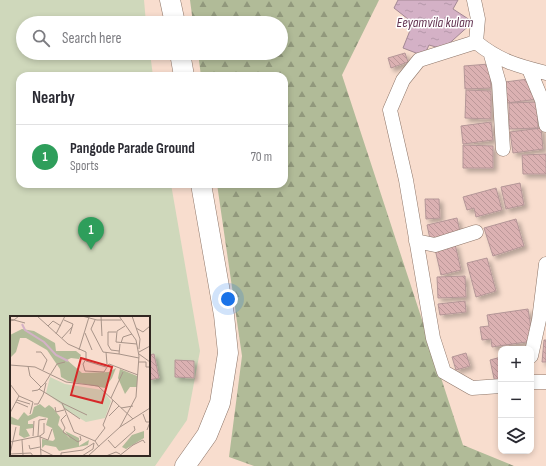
<!DOCTYPE html>
<meta charset="utf-8">
<style>
body{margin:0;font-family:"Sofia Sans Condensed",sans-serif;background:#f7f7f7;color:#2b2b33}
.controls{position:absolute;right:12px;bottom:12px;display:grid;overflow:hidden;border-radius:8px;box-shadow:0 2px 6px #0003}
.controls button{width:36px;height:36px;display:grid;place-items:center;padding:0;border:0;border-bottom:1px solid #e1e1e2;background:#fff;color:#2b2b33;font:20px sans-serif}
.you{position:absolute;left:228px;top:299px;width:14px;height:14px;margin:-10px;border:3px solid #fff;border-radius:50%;background:#1a73e8;box-shadow:0 0 0 6px #1a73e833}
.badge{display:grid;place-items:center;width:26px;height:26px;border-radius:50%;background:#1a73e8;color:#fff;font-size:13px;font-weight:700}
.pin{position:absolute;translate:-50% -33px;filter:drop-shadow(0 1px 2px #0008)}
.pin::after{content:'';position:absolute;top:21px;width:14px;height:12px;background:inherit;clip-path:polygon(0 0,100% 0,50% 100%)}
.list{margin:0;padding:0;list-style:none}
h2{display:flex;justify-content:space-between;align-items:center;height:52px;margin:0;padding:0 16px;font-size:17px}
h2 small{font-size:13px;font-weight:400;color:#7c7c81}
.list li{display:grid;grid-template-columns:26px 1fr auto;gap:12px;align-items:center;box-sizing:border-box;height:64px;padding:0 16px;border-top:1px solid #e1e1e2}
.list b{display:block;font-size:15px;white-space:nowrap}
.list p{margin:0;font-size:13px;white-space:nowrap;color:#7c7c81}
.list em{font-size:13px;font-style:normal;color:#7c7c81}
.icon{flex:none;width:22px;height:22px;fill:none;stroke:currentColor;stroke-width:2;stroke-linecap:round;stroke-linejoin:round}
.map{position:relative;flex:none;width:546px;height:466px;overflow:hidden}
.search{position:absolute;background:#fff;box-shadow:0 2px 6px #0003;left:16px;top:16px;width:272px;height:44px;display:flex;align-items:center;gap:10px;box-sizing:border-box;padding:0 14px;border-radius:22px;color:#7c7c81;font-size:15px}
.panel{position:absolute;background:#fff;box-shadow:0 2px 6px #0003;left:16px;top:72px;width:272px;height:116px;border-radius:12px}
.map>svg:first-child{display:block}
.grass{fill:#cfd8bb;fill-rule:evenodd}
.forest{fill:url(#forest-firs)}
.water{fill:url(#water-ripples);stroke:#a38894}
.building{fill:url(#building-back-hatch);stroke:#b49697;filter:url(#shadow)}
.lines{fill:none;stroke-linecap:round;stroke-linejoin:round}
.minor-casing{stroke:#8e7669;stroke-width:15}
.secondary-casing{stroke:#8e7669;stroke-width:21}
.minor{stroke:#fff;stroke-width:14}
.secondary{stroke:#fff;stroke-width:20}
.labels{text-anchor:middle;stroke-width:3;stroke-linejoin:round;paint-order:stroke}
.water-label{font-size:14px;font-style:italic;fill:#633452;stroke:#fff}
.inset-river{fill:none;stroke:#d4b1c6;stroke-width:2}
.inset-road{fill:none;stroke:#a89489;stroke-width:1}
.view{fill:#d62828;fill-opacity:0.15;stroke:#d62828;stroke-width:2}
.inset-edge{fill:none;stroke:#312721;stroke-width:2}
</style>
<div class="map">
<svg width="546" height="466" viewBox="0 0 546 466">
<defs>
<pattern id="forest-firs" width="22" height="20" patternUnits="userSpaceOnUse"><rect width="22" height="20" fill="#b1bb98"/><path d="M5 1l3.5 6h-7zM16 11l3.5 6h-7z" fill="#91987c"/></pattern>
<pattern id="water-ripples" width="26" height="14" patternUnits="userSpaceOnUse"><rect width="26" height="14" fill="#d4b1c6"/><path d="M2 4q2-2 4 0t4 0M15 11q2-2 4 0t4 0" fill="none" stroke="#b698aa"/></pattern>
<pattern id="building-back-hatch" width="6" height="6" patternUnits="userSpaceOnUse"><rect width="6" height="6" fill="#dbb1b2"/><path d="M-1 5l2 2M0 0l6 6M5-1l2 2" fill="none" stroke="#bc9899"/></pattern>
<filter id="shadow"><feDropShadow dx="3.5" dy="3.5" stdDeviation="2" flood-color="#0004"/></filter>
</defs>
<rect width="100%" height="100%" fill="#f8ddce"/>
<path class="grass" d="M0,0H144L146,23H23V53H150L153,76H20V184H171L200,351L187,420L155,466H0ZM11,317H149V455H11Z"/>
<path class="forest" d="M190,0H379L342,75L463,445L514,466H254L229,457L242,356L217,184H284V76H201L198,53H281V23H193Z"/>
<path class="water" d="M398,0H458L453,9L473,22L443,49L429,45L424,56L403,48L413,23L394,8Z"/>
<path class="building" d="M405,53L408,62L391,68L388,58Z
M489,64L491,88L465,89L464,66Z
M536,78L538,99L507,103L505,82Z
M466,90L491,91V119L465,118Z
M537,102L538,128L509,129V103Z
M491,122L493,140L463,144L461,126Z
M541,128L543,149L513,153L510,132Z
M463,145L493,146V168H463Z
M546,154V174H523L522,155Z
M520,183L524,205L506,209L501,187Z
M496,188L502,210L476,217L474,208L467,210L463,197Z
M425,199H439L440,218L426,219Z
M457,218L460,232L430,239L427,225Z
M516,219L524,246L493,256L484,228Z
M455,244L461,270L441,275L435,249Z
M487,258L496,291L476,297L467,263Z
M465,276L466,297L438,298L437,277Z
M465,301L466,312L440,315L438,304Z
M528,309L533,341L492,347L491,339L482,340L480,327L489,326L487,315Z
M544,340H546V362H542Z
M466,353L470,366L456,370L452,357Z
M154,354L159,378L149,380V355Z
M501,357V381L495,383L490,360Z
M175,360L194,361V378L175,377Z"/>
<g class="lines">
<g class="minor-casing">
<path id="minor" d="M474,0L478,19L476,42
M491,55L499,83L503,149
M529,69L542,100L546,125
M416,241L435,245L476,232
M531,356L539,320L546,264
M531,382H546
M501,386L472,388L444,372L433,338L406,180L390,110L403,80L419,60L476,42C499,61 518,66 546,73"/>
</g>
<g class="secondary-casing">
<path id="secondary" d="M170,0L175,23
M180,53L184,76
M185,466L207,435L220,403L228,353L224,315L201,184"/>
</g>
<use href="#minor" class="minor"/>
<use href="#secondary" class="secondary"/>
</g>
<g class="labels">
<g class="water-label">
<text x="435" y="27">Eeyamvila kulam</text>
</g>
</g>
<g transform="translate(10 316)">
<rect width="140" height="140" fill="#f8ddce"/>
<path d="M40,61L55,68L92,74L101,85L95,102L76,106L54,93L52,89L36,77Z" fill="#cfd8bb"/>
<path d="M12,13L24,15L45,27L46,35H66L71,39L69,43L61,42L57,44L72,57L99,56L106,52L102,62L95,72L58,65L51,61L50,53L37,34L16,22H10L6,36L0,42V19ZM110,53L127,60V71H120L115,78L108,62ZM30,88L35,92L39,89L43,92L50,101L48,109L60,123L55,115L69,122V130L79,124L78,129L49,135L46,131L35,129L32,132V123L43,125L45,123L42,112L36,109L38,102L29,100L18,105V108H23V112L16,113L20,120L14,122L9,119L10,110L0,108V100L8,104L14,96L18,100L22,98L24,91ZM134,115V122L116,133L112,131L122,119Z" fill="#b1bb98"/>
<path class="inset-river" d="M12,8L15,14L34,26L46,39L58,45"/>
<path class="inset-road" d="M9,0L4,4L15,7M27,0L58,28L76,36V43L73,48L75,55L94,56L99,48L128,59M72,0L87,4H111M91,0L92,20M109,0L126,24L129,40L126,81L110,111M122,0L130,23L129,33M0,3L4,4L0,5V13M54,4L63,8L60,18M85,4L81,13L93,36L109,38M38,10L43,5L51,10M115,10L107,15L106,26L127,28M126,12L133,16L140,10M106,16H98V29L101,34L109,35M75,17L82,34M46,18L55,0M52,22L62,11M111,27L113,21L122,18M110,28L109,38L129,42M69,34L79,1M26,36H31L37,44L33,54M96,36L97,48M129,36L140,30M129,38L140,46M76,45L96,51M129,46H136V51H140M0,49L25,51L56,66L88,70L123,103M18,50L20,60L31,71M36,67L34,76L52,87L64,116L85,125L89,131M0,68L9,80L23,86L20,98M22,75L28,74L35,67L47,48L55,46M101,82L113,56M7,84L20,88M6,86L18,91M52,87L77,99M24,88H28L33,79L34,76L29,73M45,91L46,96L54,94M54,92L70,103M111,92L123,90M0,97L9,80M133,98L136,106H140L137,114M56,99L51,104L55,112L53,116L68,126L71,124L70,120M99,100L109,90M23,120L24,105M28,120L29,104L36,103M30,120L34,117V107M30,121L38,124L42,113M12,124L13,139M98,124L105,132L125,114L124,110M85,125L95,112L93,109L103,84M0,126L30,120L31,140M19,129L20,133L30,131M30,133L44,140M0,138L6,111M0,138L21,137L23,140M51,140V137L73,134L84,127M72,140L83,133L84,127M78,140L110,111L140,92M96,140L106,136L110,138M109,140L123,129L133,124L135,127"/>
<path class="view" d="M71,42L102,51L92,87L61,79Z"/>
<rect width="140" height="140" class="inset-edge"/>
</g>
</svg>
<div class="controls">
<button>+</button>
<button>−</button>
<button><svg class="icon" aria-label="layers" viewBox="0 0 24 24"><path d="M12 4l9 5-9 5-9-5zM3 14l9 5 9-5"/></svg></button>
</div>
<div class="you"></div>
<div class="pin badge" style="left:91px;top:250px;background:#2e9e5b">1</div>
<div class="search"><svg class="icon" aria-label="search" viewBox="0 0 24 24"><circle cx="10" cy="10" r="6"/><path d="M15 15l6 6"/></svg>Search here</div>
<section class="panel">
<h2>Nearby<small></small></h2>
<ul class="list">
<li><span class="badge" style="background:#2e9e5b">1</span><div><b>Pangode Parade Ground</b><p>Sports</p></div><em>70 m</em></li>
</ul>
</section>
</div>
